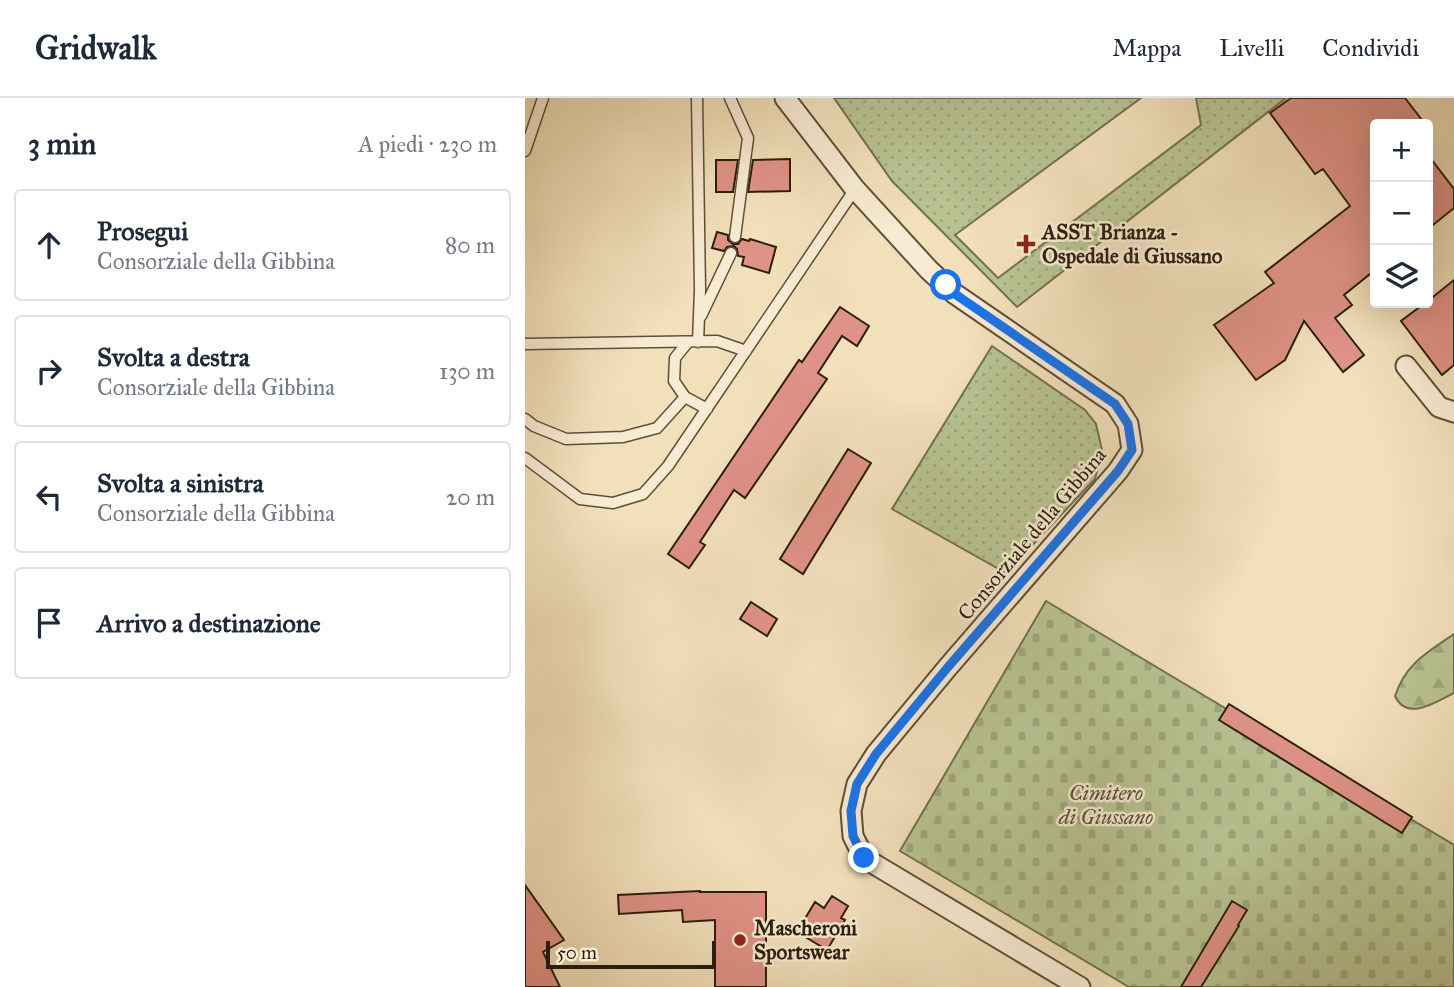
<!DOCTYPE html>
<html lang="it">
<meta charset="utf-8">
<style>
body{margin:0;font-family:"IM FELL Great Primer",serif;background:#f2f2f3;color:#1f2937}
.controls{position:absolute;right:21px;top:21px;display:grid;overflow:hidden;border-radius:7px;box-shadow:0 7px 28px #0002}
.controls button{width:63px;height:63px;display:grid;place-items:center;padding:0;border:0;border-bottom:2px solid #e0e1e3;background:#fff;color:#1f2937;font:35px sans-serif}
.scale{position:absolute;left:21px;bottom:18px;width:170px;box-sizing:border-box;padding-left:7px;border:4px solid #2c1f0d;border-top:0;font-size:19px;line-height:24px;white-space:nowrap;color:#2c1f0d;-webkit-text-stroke:5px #f7ebd3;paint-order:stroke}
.stop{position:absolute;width:21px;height:21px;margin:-16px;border:5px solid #1a73e8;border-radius:50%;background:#fff}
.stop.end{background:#1a73e8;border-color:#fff;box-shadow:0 2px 7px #0008}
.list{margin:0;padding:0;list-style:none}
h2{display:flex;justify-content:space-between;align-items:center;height:91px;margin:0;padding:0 28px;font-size:30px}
h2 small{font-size:23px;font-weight:400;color:#747a83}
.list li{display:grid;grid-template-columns:46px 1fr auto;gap:21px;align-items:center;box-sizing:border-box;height:112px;margin:0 14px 14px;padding:0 14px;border:2px solid #e0e1e3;border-radius:7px}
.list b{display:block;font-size:26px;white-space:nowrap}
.list p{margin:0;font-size:23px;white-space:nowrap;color:#747a83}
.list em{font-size:23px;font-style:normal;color:#747a83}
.icon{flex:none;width:38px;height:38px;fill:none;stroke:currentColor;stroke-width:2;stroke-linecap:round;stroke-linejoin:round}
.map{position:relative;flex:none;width:929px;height:889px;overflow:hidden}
header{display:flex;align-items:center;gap:42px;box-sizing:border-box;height:98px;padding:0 35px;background:#fff;border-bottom:2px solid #e0e1e3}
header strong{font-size:33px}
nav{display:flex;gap:38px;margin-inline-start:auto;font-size:24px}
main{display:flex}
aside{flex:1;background:#fff}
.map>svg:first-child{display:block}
.forest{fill:url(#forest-firs);stroke:#727150;stroke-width:2}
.cemetery{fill:url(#cemetery-stones);stroke:#727150;stroke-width:2}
.park{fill:url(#park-dots);stroke:#727150;stroke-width:2}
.building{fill:#df9286;stroke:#2c1f0d;stroke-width:2}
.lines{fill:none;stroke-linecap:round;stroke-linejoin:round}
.lane-casing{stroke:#5e4f38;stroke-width:13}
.street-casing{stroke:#5e4f38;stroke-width:23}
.lane{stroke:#f7ebd3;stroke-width:10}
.street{stroke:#f7ebd3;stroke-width:19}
.route{stroke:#1a73e8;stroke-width:9}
.poi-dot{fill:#8f2418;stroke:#f7ebd3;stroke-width:2.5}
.labels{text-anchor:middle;stroke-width:5;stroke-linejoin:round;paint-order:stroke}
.poi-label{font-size:21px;font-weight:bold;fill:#2c1f0d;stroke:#f7ebd3;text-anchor:start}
.street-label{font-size:21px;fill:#2c1f0d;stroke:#f7ebd3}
.park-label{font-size:21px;font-style:italic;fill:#565035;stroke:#f7ebd3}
</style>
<header>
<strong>Gridwalk</strong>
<nav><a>Mappa</a><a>Livelli</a><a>Condividi</a></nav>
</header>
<main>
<aside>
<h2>3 min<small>A piedi · 230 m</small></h2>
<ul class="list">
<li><svg class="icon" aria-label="ahead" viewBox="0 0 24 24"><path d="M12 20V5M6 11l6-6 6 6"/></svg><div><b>Prosegui</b><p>Consorziale della Gibbina</p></div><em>80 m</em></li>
<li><svg class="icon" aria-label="right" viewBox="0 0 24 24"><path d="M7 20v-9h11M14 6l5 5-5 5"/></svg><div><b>Svolta a destra</b><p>Consorziale della Gibbina</p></div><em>130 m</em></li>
<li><svg class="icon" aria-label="left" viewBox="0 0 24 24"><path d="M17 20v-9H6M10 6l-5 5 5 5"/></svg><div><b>Svolta a sinistra</b><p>Consorziale della Gibbina</p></div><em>20 m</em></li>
<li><svg class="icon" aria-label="arrive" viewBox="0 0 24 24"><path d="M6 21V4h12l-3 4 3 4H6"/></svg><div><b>Arrivo a destinazione</b></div></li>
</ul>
</aside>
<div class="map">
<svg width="929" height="889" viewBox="0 0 929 889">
<defs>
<pattern id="forest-firs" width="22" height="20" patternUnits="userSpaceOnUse" patternTransform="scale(1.75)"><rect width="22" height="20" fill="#b8c392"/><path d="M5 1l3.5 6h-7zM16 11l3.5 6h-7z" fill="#9ea77d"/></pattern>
<pattern id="cemetery-stones" width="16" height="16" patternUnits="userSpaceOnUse" patternTransform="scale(1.75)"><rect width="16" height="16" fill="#b8c392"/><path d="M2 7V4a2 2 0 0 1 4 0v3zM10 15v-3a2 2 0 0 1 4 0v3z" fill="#9ea77d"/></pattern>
<pattern id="park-dots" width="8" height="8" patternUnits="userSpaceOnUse" patternTransform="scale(1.75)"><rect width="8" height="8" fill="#b8c392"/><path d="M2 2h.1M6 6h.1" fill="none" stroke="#9ea77d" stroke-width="1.8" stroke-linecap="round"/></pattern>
</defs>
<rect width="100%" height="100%" fill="#f2e0bb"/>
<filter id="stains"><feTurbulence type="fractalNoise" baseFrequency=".00286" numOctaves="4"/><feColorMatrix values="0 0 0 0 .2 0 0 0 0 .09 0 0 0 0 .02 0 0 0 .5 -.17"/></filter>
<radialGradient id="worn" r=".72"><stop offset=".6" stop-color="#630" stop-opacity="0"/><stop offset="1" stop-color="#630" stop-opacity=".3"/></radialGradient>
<path class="forest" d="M929,536V595C911,604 882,624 870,598C881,565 903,554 929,536Z"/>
<path class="cemetery" d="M521,503L929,747V889H604L375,753Z"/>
<path class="park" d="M309,0H616L430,137L473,180L676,27L671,0H761L492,209L367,83Z
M467,248L560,312L571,326L577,352L570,381L481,475L367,411Z"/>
<path class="building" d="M766,0H880L900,26H850V172L819,197L827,207L810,220L839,257L818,274L779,223L760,262L731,282L689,227L749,185L740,174L825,108L798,71L790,76L745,15Z
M903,57L929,91V110L903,131Z
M265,61V93L223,94L228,62Z
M191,62H213L208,94H191Z
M192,134L203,137V142L208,146H213L217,141L224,143L225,141L251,149L244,175L217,167L219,159L213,158L212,151L209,148L202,149L199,153L187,150Z
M929,182V267L917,277L876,223L900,205H903V203Z
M315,209L344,228L332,248L317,238L293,275L302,281L220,400L209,392L175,444L180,447L164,470L143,456L274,262L277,264Z
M323,351L346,365L278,476L255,461Z
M226,504L252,521L242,538L215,521Z
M704,606L887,719L877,735L694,622Z
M0,787L39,842L18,854L35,889H0Z
M175,793V794H241V889H190V822L158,824L157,812L94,816L93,797Z
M307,798L323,808L316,820L320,822L302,852L272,834L290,804L299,810Z
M707,803L722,812L713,827L714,828L676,889H656Z"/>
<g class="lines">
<g class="lane-casing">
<path id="lane" d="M172,0L175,192L173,244
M205,0L223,40L210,139
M0,53L18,0
M176,218L206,155
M163,244L150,260L149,283L160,299L182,311
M0,246L192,243L221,253
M0,321L9,328L41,341L98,339L132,330L160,299
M0,360L55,401L88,405L118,396L143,368L330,91"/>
</g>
<g class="street-casing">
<path id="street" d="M260,0L330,91L404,172L430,196L590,306L603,326L607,352L593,373L423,569L351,656L332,686L326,713L328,738L339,760L555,889
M881,268L914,309L929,314"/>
</g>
<use href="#lane" class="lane"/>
<use href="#street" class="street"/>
</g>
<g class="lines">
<path class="route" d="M339,760L328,738L326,713L332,686L351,656L423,569L593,373L607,352L603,326L590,306L430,196L421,187"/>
</g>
<g class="poi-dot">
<path d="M497.5 135.5h7v7h7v7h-7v7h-7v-7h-7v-7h7z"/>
<circle cx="215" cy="842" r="7"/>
</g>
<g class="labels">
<g class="poi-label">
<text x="517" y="141">ASST Brianza -<tspan x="517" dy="24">Ospedale di Giussano</tspan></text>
<text x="229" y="837">Mascheroni<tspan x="229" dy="24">Sportswear</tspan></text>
</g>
<g class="street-label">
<text transform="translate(507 436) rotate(-50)" y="7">Consorziale della Gibbina</text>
</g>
<g class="park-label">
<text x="581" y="702">Cimitero<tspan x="581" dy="24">di Giussano</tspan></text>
</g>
</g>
<rect width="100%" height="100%" filter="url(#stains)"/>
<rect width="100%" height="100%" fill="url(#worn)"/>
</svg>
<div class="controls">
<button>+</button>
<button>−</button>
<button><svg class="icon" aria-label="layers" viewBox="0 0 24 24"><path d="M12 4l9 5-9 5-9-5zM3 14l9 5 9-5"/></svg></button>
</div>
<div class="scale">50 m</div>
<div class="stop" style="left:421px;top:187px"></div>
<div class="stop end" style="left:339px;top:760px"></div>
</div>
</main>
